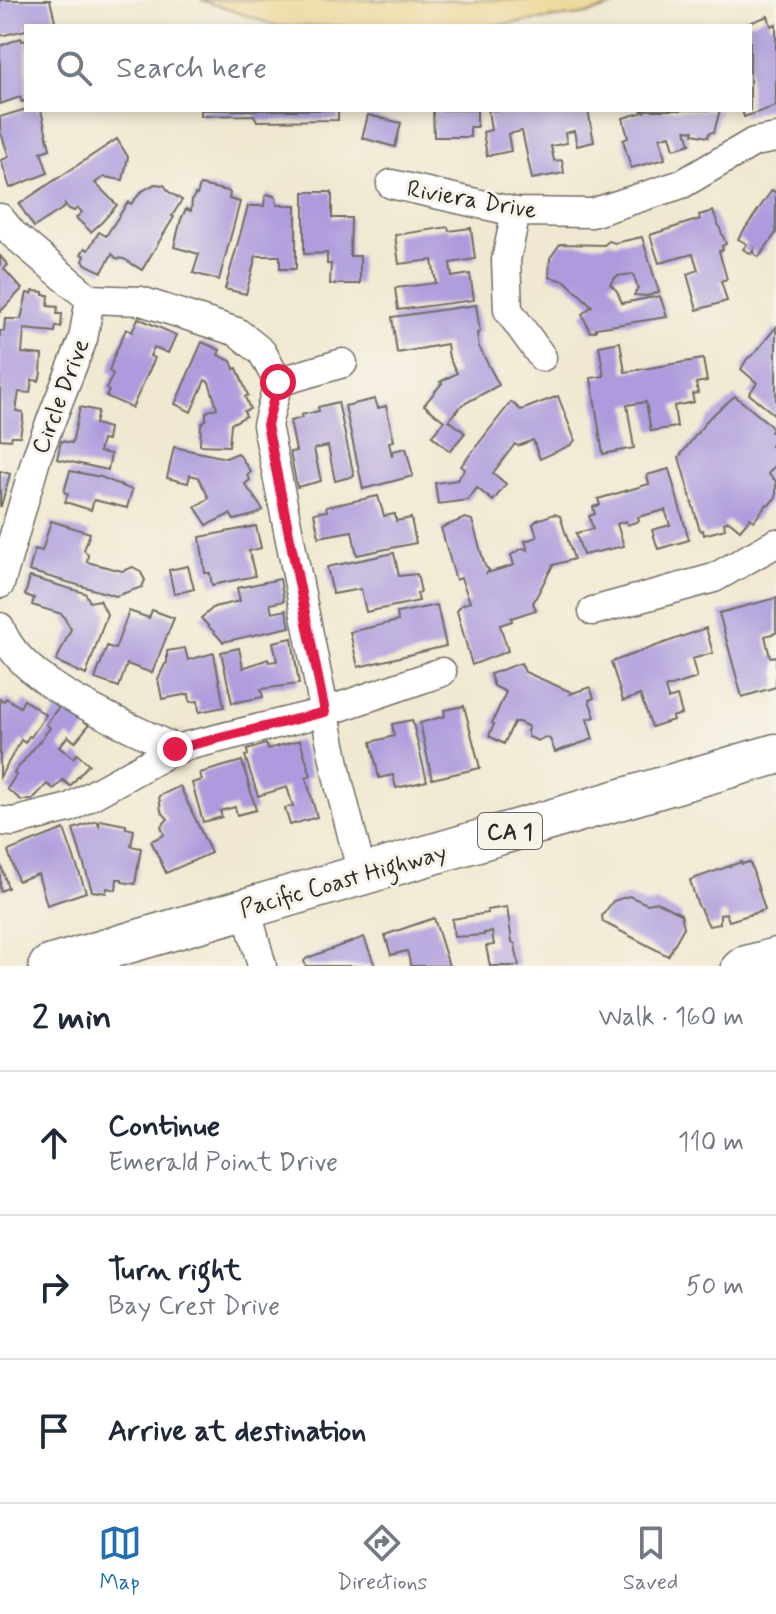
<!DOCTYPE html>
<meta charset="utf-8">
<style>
body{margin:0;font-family:Mynerve,sans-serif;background:#f2f2f3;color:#1f2937}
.stop{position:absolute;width:24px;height:24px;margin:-18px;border:6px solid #e11d48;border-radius:50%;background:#fff}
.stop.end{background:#e11d48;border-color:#fff;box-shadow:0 2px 8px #0008}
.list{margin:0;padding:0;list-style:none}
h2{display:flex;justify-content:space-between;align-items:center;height:104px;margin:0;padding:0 32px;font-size:34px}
h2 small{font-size:26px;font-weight:400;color:#747a83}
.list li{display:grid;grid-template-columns:52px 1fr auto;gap:24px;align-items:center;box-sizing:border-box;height:144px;padding:0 32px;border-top:2px solid #e0e1e3}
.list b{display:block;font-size:30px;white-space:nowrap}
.list p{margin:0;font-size:26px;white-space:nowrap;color:#747a83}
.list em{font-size:26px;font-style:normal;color:#747a83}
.icon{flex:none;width:44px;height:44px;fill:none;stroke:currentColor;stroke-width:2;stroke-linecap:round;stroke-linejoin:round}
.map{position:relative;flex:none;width:776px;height:966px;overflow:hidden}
.search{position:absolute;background:#fff;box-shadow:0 4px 12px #0003;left:24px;right:24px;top:24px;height:88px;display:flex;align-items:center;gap:20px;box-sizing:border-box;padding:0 28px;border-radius:0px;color:#747a83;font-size:30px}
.sheet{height:536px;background:#fff}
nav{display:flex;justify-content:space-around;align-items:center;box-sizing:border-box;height:112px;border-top:2px solid #e0e1e3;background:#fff;font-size:22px;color:#747a83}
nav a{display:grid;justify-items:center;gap:4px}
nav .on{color:#1f6fb2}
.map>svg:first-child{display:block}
.sand{fill:#eeda9e;stroke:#8c8264;stroke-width:2}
.building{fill:#ad9bdd}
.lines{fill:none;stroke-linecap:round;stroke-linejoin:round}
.minor-casing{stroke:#706d65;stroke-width:31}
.highway-casing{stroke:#706d65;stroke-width:43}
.minor{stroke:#fff;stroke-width:28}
.highway{stroke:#fff;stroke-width:40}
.route{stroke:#e11d48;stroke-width:10}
.labels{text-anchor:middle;stroke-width:6;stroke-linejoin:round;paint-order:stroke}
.shield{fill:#f7f3e8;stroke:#686764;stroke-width:2}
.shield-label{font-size:22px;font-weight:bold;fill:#2b2b2b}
.street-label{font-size:24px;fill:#2b2b2b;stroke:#f7f3e8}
</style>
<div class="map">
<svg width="776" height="966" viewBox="0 0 776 966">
<rect width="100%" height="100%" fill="#f7f3e8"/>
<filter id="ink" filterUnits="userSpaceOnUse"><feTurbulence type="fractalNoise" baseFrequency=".0125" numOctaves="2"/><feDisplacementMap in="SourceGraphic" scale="16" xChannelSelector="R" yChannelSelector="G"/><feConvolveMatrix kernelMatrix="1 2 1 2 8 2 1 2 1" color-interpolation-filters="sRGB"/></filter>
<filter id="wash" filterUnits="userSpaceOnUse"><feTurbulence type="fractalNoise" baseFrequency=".006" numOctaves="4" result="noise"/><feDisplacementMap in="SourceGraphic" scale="32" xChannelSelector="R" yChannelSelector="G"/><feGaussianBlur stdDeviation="1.8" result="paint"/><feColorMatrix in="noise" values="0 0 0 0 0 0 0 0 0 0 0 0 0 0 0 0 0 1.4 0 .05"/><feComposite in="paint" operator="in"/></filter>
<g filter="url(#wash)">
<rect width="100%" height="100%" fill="#f0e8d0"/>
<path class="sand" d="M201,0H632L589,14L487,26H277Z"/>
<g id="blocks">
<path class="building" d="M0,0H50L55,21L43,26H26V30L0,36Z
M768,16L771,26L776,24V106L744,117L742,110H750V26H741Z
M21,38L22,41L26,40V100L22,102L20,97L0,104V46Z
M26,109L41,110L50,149L41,152L48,173L10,188L1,160L9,157L0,130V117Z
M201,110H338V120L257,121L254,115L201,116Z
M433,110H477V127H470V137H434Z
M488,110H588L594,142L577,146L574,131L565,133L567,143L551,146L554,161L562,160L564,173L532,179L522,131L508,134L511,151L487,156L483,132L491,130Z
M641,110H720L714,132L709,133L708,137L693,134L694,131L686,130L690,144L674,149L670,135L660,138L665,159L631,168L623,140L628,138L623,118L644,112Z
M368,115L401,123L395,147L362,138Z
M117,139L128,157L123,180L104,177L95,183L117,205L102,222L91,232L76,218L82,212L78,208L74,211L69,209L65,204V207L34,227L19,204Z
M155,184L164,185L169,192L182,200L172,216L174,217L142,270L124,259L116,258L112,254L102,272L87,265L83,261L85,256L81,254L85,248L88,250L99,232L106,236L128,202L131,204L142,191Z
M200,185L228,191L230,193L229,199L240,202L219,280L193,273L199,254L174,247L181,219L186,209L191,211L192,200L195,194L197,195Z
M772,190L776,193V233L759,257L754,254V249L751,254L743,249L747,244L738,239Z
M304,192H332V218H351L350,256H360V284H330L331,264H327V253L304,254Z
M268,194L276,197L277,205H296V269H280V256H256L246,294L225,289L248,206H264L265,197Z
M713,211L726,244L722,246L723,250L719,251L727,279L721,281L727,301L697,310L687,274L698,270L693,254L659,263L650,235L700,219L699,215Z
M448,227L449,231L471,228L475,259L450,263L452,277L470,274L474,300L398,310L395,288L436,283L432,260L399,264L395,235Z
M642,237L659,292L647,296L634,295L638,288L633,274L617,276L610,284L617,291L622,303L660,296L667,317L596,328V331L590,332L582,314L592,306L565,281L549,277L550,258L560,244L604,245L609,241L615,243Z
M0,256L8,265L4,269L22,289L0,312Z
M33,291L43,292V295H49L48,306L58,307L57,314H62L61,327L56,326L55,332L24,329L22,353L42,355L41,373L39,381L32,380L30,393L19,392L16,411L23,412V419L20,436H12L11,440L0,439V331H4L5,319H21L27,293L32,294Z
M476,305L480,332L477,333L479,347L499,385L462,405L449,420L465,433L450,451L432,436L444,421L424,405L442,383L440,382L457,373L449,358L447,344L397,353L392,317Z
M138,318L176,335L168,353L154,347L150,356L155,358L132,408L106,396L109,391L106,389L113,374L109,371L114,356L126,329L132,332Z
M776,327V416L749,394L757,383L741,369L747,359L755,353Z
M202,342L220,350L218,355L231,361L234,369L237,368L248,395L245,397L250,409L244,411L246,416L231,424L229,446L200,445L201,424L206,419V412L217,408L209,382L205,380L191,412L175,404Z
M620,342L625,372L703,359L707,381L696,383L698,393L692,394L694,402L674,406L677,427L651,431L646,402L627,405L634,448L603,454L591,378L604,376L599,346Z
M558,396L575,440L571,445L540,459L533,440L518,446L515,444L493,473L506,484L493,501L477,488L468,500L438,504L435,483L457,480L465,469L461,466L511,402L521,410Z
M735,396L769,424L773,430L771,432L776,436L771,446L776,449V464L768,474L776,481V497L769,505L767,504L754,521L750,518L740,530L729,521L724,523L725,529L704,535L703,530L700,531L679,457L709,418Z
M375,399L378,408L386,406L394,441L389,442L392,457L393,451L406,448L413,476L363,489L345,406Z
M338,402L354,476L335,481L328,446L314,449L321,481L297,487L290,452L296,451L290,421L302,418L301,415L319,411L318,407Z
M80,407L98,411L95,424L109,428L107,441L102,440L99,452L111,454L108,470L57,459L61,441L72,443Z
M174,447L226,458L238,453L251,472L247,475L250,480L245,484L263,510L254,515L234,520L230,514L207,525L195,507L209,498L198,477L190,475L188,483L167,478Z
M669,469L689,540L658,549L652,530L670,525L665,510L638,517L639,521L627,525L626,521L617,524L624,546L583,555L576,533L593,529L589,516L595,514L593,507L600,505L598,499L649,484L647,475Z
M0,471L10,474L1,506H0Z
M70,471L101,477L132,490L127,508L94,500L91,510L65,502L68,494L64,492Z
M378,496L384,516L395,514L396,521L411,518L416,543L357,555L352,531L319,537L314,513L327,511L326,507Z
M554,514L560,516L574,559L553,565L533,603L536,610L511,618L512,621L500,625L508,651L472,665L457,611L461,605L470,602L461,578L456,580L441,528L465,518L472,520L485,566L489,570L487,573L514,565L511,555L523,548L528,550L525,541L537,537L533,524L537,520Z
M51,521L90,533L84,550L88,555L87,562L122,571L133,567L140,571L145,580L142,587L116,596L29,571L35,549L42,551Z
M256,526L261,548L249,551L255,576L212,585L210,573H205L200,537Z
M394,553L399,576L417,574L421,592L417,593L419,601L366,612L361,589L333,594L327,567Z
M188,566L194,589L174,594L169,570Z
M30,577L85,593L90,602L100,600L107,614L86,675L56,661L71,629L62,614L32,605L34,598L25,595Z
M280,579L284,601L270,604L272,613L286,610L290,627L223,642L201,618L214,607L240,601L237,588Z
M776,598V633L765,636L770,657L776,656V687L742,697L719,613Z
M437,605L446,646L358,667L350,632L398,621L397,613Z
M152,610L174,618L152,673L127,664L119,687L95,679L107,646L115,649L129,611L149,618Z
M706,628L713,653L692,659L697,678L665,688L668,699L677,696L682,714L672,717L673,720L652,727L640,695L623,701L611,662Z
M292,638L299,684L261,689L263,697L232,703L221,652L239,648L243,668L268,659L269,662L277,661L273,642Z
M185,648L188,660L214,653L224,707L199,712L198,701L190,702L189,694L162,699L158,679L165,664L167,663V651Z
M521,663L525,672L571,692L570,694L590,687L594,698L589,700L595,717L587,719L593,739L555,752L550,739L545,737L538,741L529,737L527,731L529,727L519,722H514L504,744L489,736L494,724L492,723L506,692L494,686L490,674Z
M6,698L20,707L24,700L46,715L31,737L29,736L25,743L21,740L0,777V699L4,701Z
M62,703L89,725L75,742L68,736L59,747L73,758L77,754L89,764L70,786L63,780L54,789L47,784L32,800H21L7,789L16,775L14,773L50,728L46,724Z
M464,706L480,768L432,779L420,723L445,716L444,710Z
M412,720L427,781L396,788L393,775L379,778L371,742L394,736L392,724Z
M300,740L311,776L306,778L317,817L290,825L285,808L293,806L287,787L258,796L245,756L248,755L247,750L266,744L268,749Z
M242,761L256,810L237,815L235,807L220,811L222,817L203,822L192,783L202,780L200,773Z
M180,786L211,853L166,873L151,841L164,835L161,826L168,819L161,811L159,796Z
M100,820L126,825V828L134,830L131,846L141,848L135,884L122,882V879H117L116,890L107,888L106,893L92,891L73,829L97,821L99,826Z
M64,829L86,892L47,905L38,874L18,881L8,851Z
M0,862L8,888L0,891Z
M741,862L742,864L749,862L751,865L765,910L729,921L726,913L720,915V924L709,926L697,903L690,880Z
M629,896L647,904L657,902L681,914L684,927L668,956L603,922L602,916L613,901Z
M507,907L512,942L515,944L519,966H490L486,946L494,945L492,932L484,933V935L454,937L452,919L488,913L487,910Z
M434,918L449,966H411L407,951L391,955L385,935Z
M364,937L375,966H306L304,961L307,958Z"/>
</g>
</g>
<g filter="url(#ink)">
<use href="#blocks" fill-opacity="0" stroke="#706d65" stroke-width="2"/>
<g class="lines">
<g class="minor-casing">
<path id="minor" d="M391,184L516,212L592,213L682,184L754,142L776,138
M516,212L506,260L508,310L542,357
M0,218L13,234L90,299L141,301L237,332L262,352L278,382L267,425L339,784L362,874
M278,382L343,363
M0,584L37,456L83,339L90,299
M593,611L714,578L776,543
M0,627C20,685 122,722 175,749
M0,821L13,822L69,808L175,749L325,712L442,672
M246,908L262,966
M736,966L742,961L776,952"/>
</g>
<g class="highway-casing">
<path id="highway" d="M49,966L776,754"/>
</g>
<use href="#minor" class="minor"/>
<use href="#highway" class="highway"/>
</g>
</g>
<g class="lines" filter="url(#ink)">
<path class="route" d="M175,749L325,712L267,425L278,382"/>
</g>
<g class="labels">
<rect class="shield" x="478" y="813" width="64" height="36" rx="6"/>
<g class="shield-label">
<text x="510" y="839">CA 1</text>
</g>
<g class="street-label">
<text transform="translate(472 199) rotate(10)" y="8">Riviera Drive</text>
<text transform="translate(60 396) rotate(-69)" y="8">Circle Drive</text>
<text transform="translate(343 880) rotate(-16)" y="8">Pacific Coast Highway</text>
</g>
</g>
</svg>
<div class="stop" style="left:278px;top:382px"></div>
<div class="stop end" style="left:175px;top:749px"></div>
<div class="search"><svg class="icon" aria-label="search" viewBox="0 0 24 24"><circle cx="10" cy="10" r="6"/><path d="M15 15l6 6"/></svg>Search here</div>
</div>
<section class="sheet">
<h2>2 min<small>Walk · 160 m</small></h2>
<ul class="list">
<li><svg class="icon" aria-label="ahead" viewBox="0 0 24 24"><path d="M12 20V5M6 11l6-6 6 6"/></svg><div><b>Continue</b><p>Emerald Point Drive</p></div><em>110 m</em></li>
<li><svg class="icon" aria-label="right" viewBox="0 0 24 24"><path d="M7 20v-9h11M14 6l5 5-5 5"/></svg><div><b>Turn right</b><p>Bay Crest Drive</p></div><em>50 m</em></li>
<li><svg class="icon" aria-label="arrive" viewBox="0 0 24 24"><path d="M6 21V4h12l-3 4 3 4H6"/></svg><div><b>Arrive at destination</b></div></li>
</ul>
</section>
<nav>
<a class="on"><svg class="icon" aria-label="map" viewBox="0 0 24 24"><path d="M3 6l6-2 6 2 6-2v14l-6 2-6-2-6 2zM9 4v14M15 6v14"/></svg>Map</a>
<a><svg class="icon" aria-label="directions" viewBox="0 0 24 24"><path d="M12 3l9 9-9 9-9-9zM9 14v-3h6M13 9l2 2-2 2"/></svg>Directions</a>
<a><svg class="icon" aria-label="saved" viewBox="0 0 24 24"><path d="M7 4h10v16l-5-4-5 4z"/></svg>Saved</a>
</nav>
